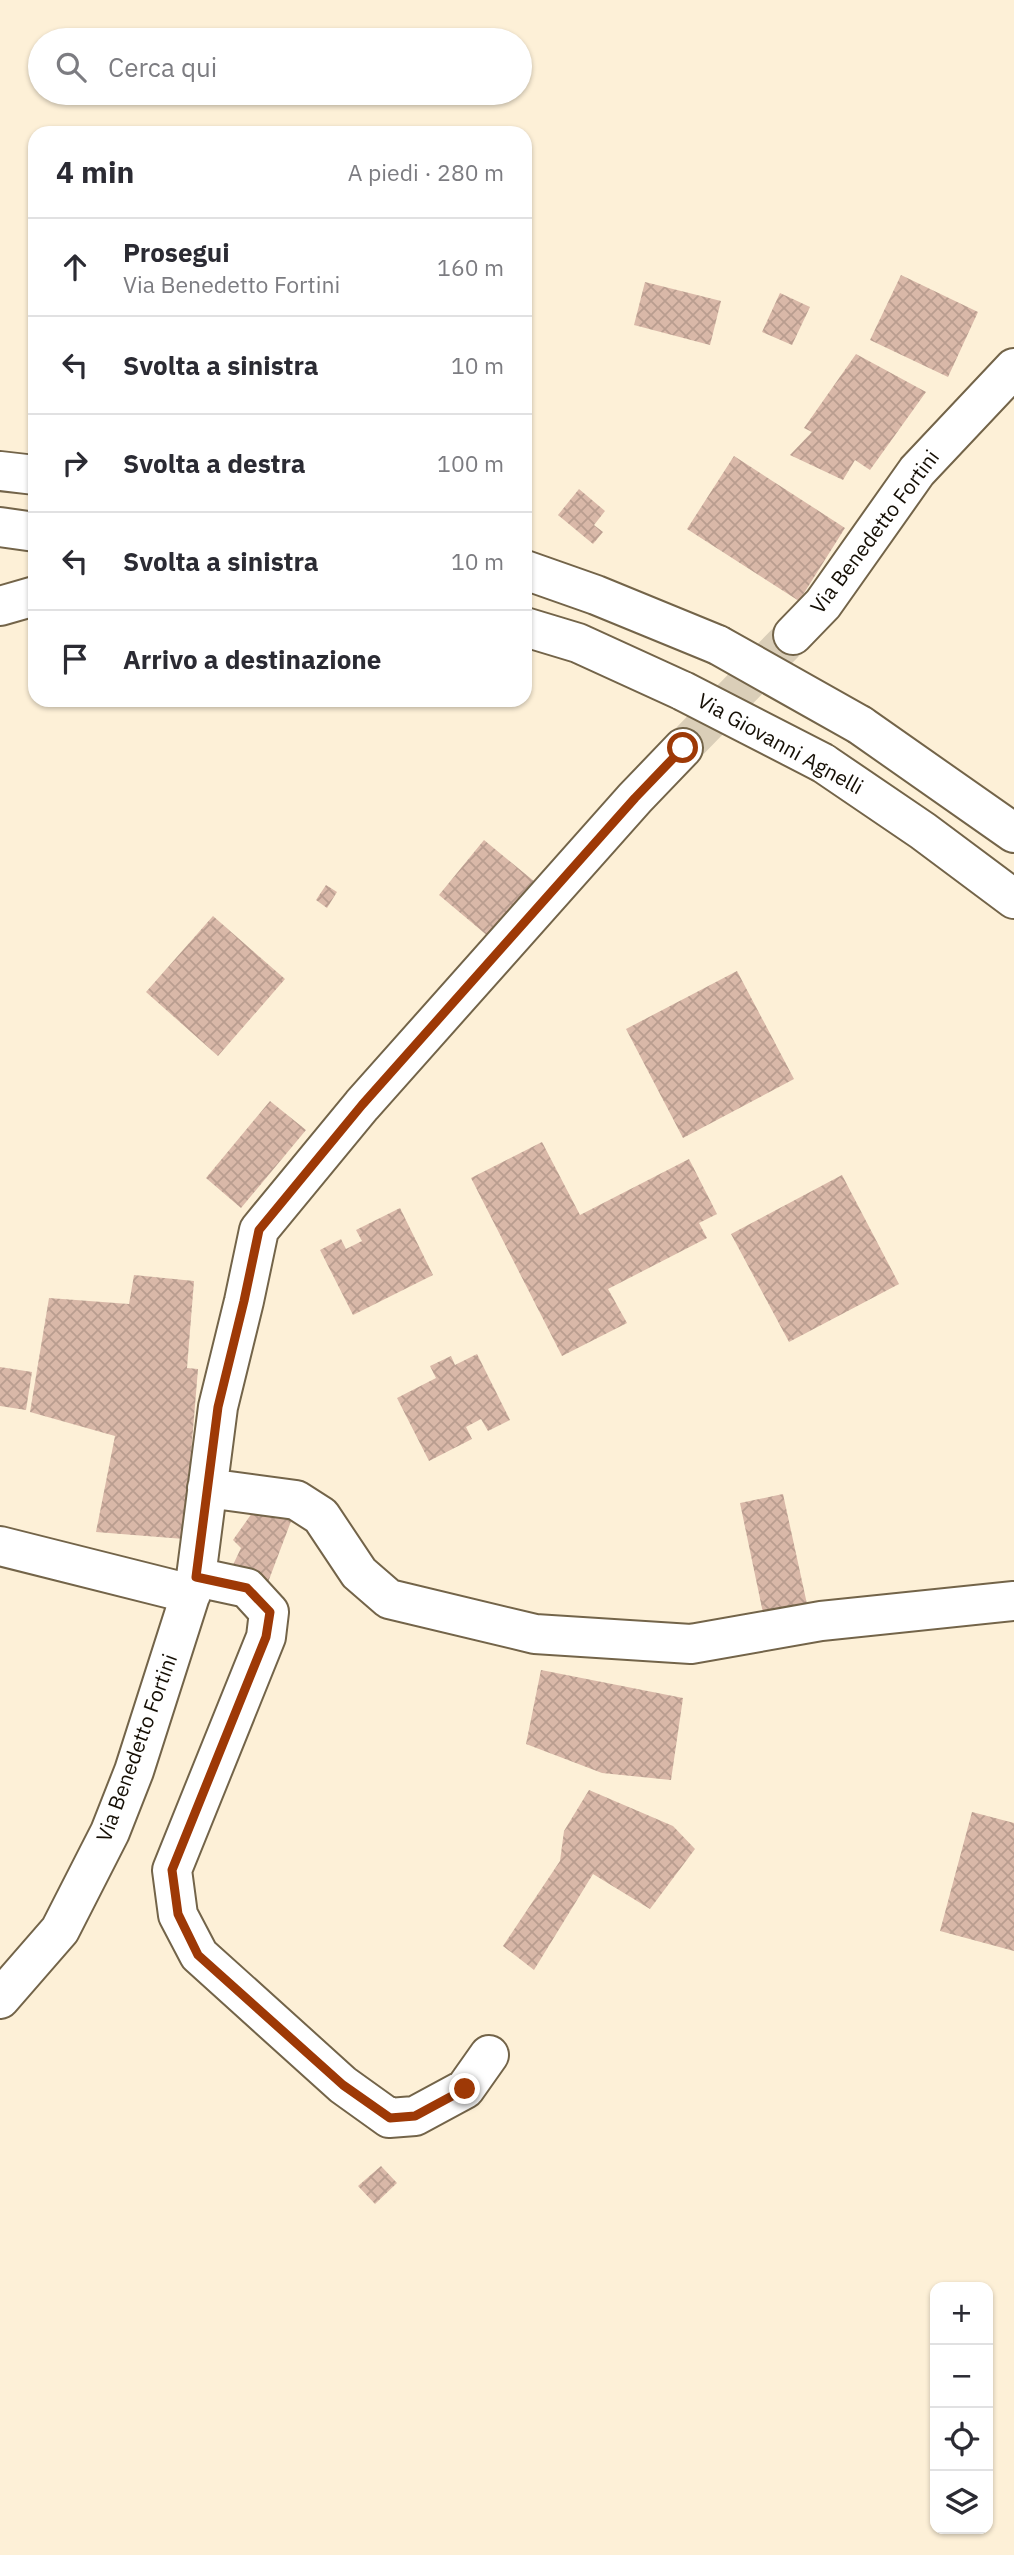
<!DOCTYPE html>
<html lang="it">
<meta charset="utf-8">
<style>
body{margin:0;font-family:"IBM Plex Sans",sans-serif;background:#f2f2f3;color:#2b2b33}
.controls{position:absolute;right:21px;bottom:21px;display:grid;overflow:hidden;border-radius:14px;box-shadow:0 2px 5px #0004}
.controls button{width:63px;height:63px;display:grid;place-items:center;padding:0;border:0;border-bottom:2px solid #e1e1e2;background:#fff;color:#2b2b33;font:35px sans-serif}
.stop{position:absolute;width:21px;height:21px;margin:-16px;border:5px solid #9e3906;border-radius:50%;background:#fff}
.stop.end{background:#9e3906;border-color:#fff;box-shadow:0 2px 7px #0008}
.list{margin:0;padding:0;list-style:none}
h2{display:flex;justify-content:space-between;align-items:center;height:91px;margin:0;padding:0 28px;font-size:30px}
h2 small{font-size:23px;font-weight:400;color:#7c7c81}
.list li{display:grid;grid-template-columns:46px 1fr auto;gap:21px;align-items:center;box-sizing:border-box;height:98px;padding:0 28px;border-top:2px solid #e1e1e2}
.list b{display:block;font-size:26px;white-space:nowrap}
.list p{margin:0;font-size:23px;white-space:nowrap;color:#7c7c81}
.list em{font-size:23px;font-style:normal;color:#7c7c81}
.icon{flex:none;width:38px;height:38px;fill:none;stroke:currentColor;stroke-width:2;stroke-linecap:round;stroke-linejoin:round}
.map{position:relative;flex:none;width:1014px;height:2555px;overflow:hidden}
.search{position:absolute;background:#fff;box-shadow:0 2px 5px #0004;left:28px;top:28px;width:504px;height:77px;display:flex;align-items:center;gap:18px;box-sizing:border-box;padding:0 24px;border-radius:38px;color:#7c7c81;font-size:26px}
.panel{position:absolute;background:#fff;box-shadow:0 2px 5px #0004;left:28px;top:126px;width:504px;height:581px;border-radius:21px}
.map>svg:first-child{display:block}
.building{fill:url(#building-cross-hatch)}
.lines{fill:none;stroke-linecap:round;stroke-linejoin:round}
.minor-tunnel{stroke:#daceb8;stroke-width:38;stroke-dasharray:38 19;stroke-linecap:butt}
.minor-casing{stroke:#736449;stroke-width:42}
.highway-casing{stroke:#736449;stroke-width:42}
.minor{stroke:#fff;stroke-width:38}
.highway{stroke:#fff;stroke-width:38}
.highway-bridge-casing{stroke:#736449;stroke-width:42;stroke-linecap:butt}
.highway-bridge{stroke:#fff;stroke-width:38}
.route{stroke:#9e3906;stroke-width:9}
.labels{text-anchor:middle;stroke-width:5;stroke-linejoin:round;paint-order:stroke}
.street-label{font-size:21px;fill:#150f05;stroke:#fff}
</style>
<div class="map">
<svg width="1014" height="2555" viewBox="0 0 1014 2555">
<defs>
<pattern id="building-cross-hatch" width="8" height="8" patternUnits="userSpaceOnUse" patternTransform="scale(1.75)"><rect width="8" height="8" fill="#d9b8a8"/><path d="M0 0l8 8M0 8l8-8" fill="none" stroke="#b99d8f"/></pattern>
</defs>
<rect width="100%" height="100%" fill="#fdf0d7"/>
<path class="building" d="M901,275L978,312L948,377L870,340Z
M645,282L721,301L710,345L634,325Z
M780,293L810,307L792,345L762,332Z
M856,354L926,392L870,470L855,460L843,480L790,455L812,432L804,428Z
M734,456L845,528L799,601L687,529Z
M579,489L605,511L594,525L603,532L593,544L558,515Z
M484,840L535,882L489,937L439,895Z
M326,885L337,892L327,908L316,900Z
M213,916L285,979L218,1056L146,992Z
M737,971L794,1079L683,1138L626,1029Z
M270,1101L306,1130L241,1208L206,1178Z
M542,1142L580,1215L689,1159L717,1214L699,1223L707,1238L608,1289L627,1323L562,1356L471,1178Z
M842,1175L899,1284L789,1342L731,1234Z
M400,1208L433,1275L353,1315L320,1250L341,1239L346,1249L362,1241L356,1230Z
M134,1275L194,1281L187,1368L198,1369L184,1539L96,1532L115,1436L30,1412L49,1298L129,1304Z
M477,1354L510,1420L488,1431L481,1419L466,1427L472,1439L429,1461L397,1398L436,1378L430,1366L451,1356L455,1365Z
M0,1367L32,1372L26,1410L0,1406Z
M783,1494L807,1604L763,1613L740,1503Z
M262,1499L296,1508L267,1585L232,1567L241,1548L233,1540Z
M541,1670L683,1698L671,1780L602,1773L526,1744Z
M589,1790L673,1826L695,1849L650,1909L593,1874L534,1970L503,1946L560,1861L564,1831Z
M972,1812L1014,1823V1951L940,1931Z
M381,2166L397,2183L375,2204L358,2186Z"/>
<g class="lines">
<path class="minor-tunnel" d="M683,748L793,635"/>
<g class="minor-casing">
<path id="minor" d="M793,635L823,604L917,471L1014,368
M207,1488L296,1500L321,1516L359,1573L389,1599L535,1634L691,1644L821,1621L1014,1601
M0,1546L191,1594
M196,1577L247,1588L269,1612L266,1637L172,1870L178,1915L199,1955L343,2085L389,2118L415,2116L465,2089L489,2055
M0,1999L60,1930L110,1832L134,1771L196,1577L218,1407L244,1301L259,1230L362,1105L635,798L683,748"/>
</g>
<g class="highway-casing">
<path id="highway" d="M0,471L35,475
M0,527L35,532
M525,570L596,595L718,645
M0,606L35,596
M525,627L578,643L683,691
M860,725L1014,833
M823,763L923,831L1014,899"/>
</g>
<use href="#minor" class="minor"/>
<use href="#highway" class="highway"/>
<g class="highway-bridge-casing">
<path id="highway-bridge" d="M718,645L860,725
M683,691L823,763"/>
</g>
<use href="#highway-bridge" class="highway-bridge"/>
</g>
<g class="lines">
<path class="route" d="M465,2089L415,2116L390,2118L343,2085L198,1955L178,1914L172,1870L266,1637L270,1612L247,1588L196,1577L218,1407L244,1301L259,1230L362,1105L635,798L683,748"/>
</g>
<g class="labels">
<g class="street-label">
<text transform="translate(875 532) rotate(-53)" y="7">Via Benedetto Fortini</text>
<text transform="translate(780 744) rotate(29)" y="7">Via Giovanni Agnelli</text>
<text transform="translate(137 1748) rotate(-70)" y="7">Via Benedetto Fortini</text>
</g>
</g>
</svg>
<div class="controls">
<button>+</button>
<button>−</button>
<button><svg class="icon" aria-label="locate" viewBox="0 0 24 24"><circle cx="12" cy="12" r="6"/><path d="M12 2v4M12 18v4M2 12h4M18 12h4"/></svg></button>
<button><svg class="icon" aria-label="layers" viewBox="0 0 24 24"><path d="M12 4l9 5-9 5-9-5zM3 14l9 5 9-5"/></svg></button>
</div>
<div class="stop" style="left:683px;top:748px"></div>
<div class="stop end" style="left:465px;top:2089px"></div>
<div class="search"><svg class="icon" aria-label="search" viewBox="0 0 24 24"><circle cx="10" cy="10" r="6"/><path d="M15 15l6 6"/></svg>Cerca qui</div>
<section class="panel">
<h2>4 min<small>A piedi · 280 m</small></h2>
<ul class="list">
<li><svg class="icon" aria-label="ahead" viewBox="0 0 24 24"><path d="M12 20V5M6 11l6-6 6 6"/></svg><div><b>Prosegui</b><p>Via Benedetto Fortini</p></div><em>160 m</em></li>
<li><svg class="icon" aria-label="left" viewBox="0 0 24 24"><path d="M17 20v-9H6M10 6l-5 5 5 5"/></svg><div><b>Svolta a sinistra</b></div><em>10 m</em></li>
<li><svg class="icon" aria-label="right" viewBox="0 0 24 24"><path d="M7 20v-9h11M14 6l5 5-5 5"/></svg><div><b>Svolta a destra</b></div><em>100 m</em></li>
<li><svg class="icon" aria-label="left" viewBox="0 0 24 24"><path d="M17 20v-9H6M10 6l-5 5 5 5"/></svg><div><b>Svolta a sinistra</b></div><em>10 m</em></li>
<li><svg class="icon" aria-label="arrive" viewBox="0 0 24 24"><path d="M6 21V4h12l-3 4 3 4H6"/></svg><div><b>Arrivo a destinazione</b></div></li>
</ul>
</section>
</div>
